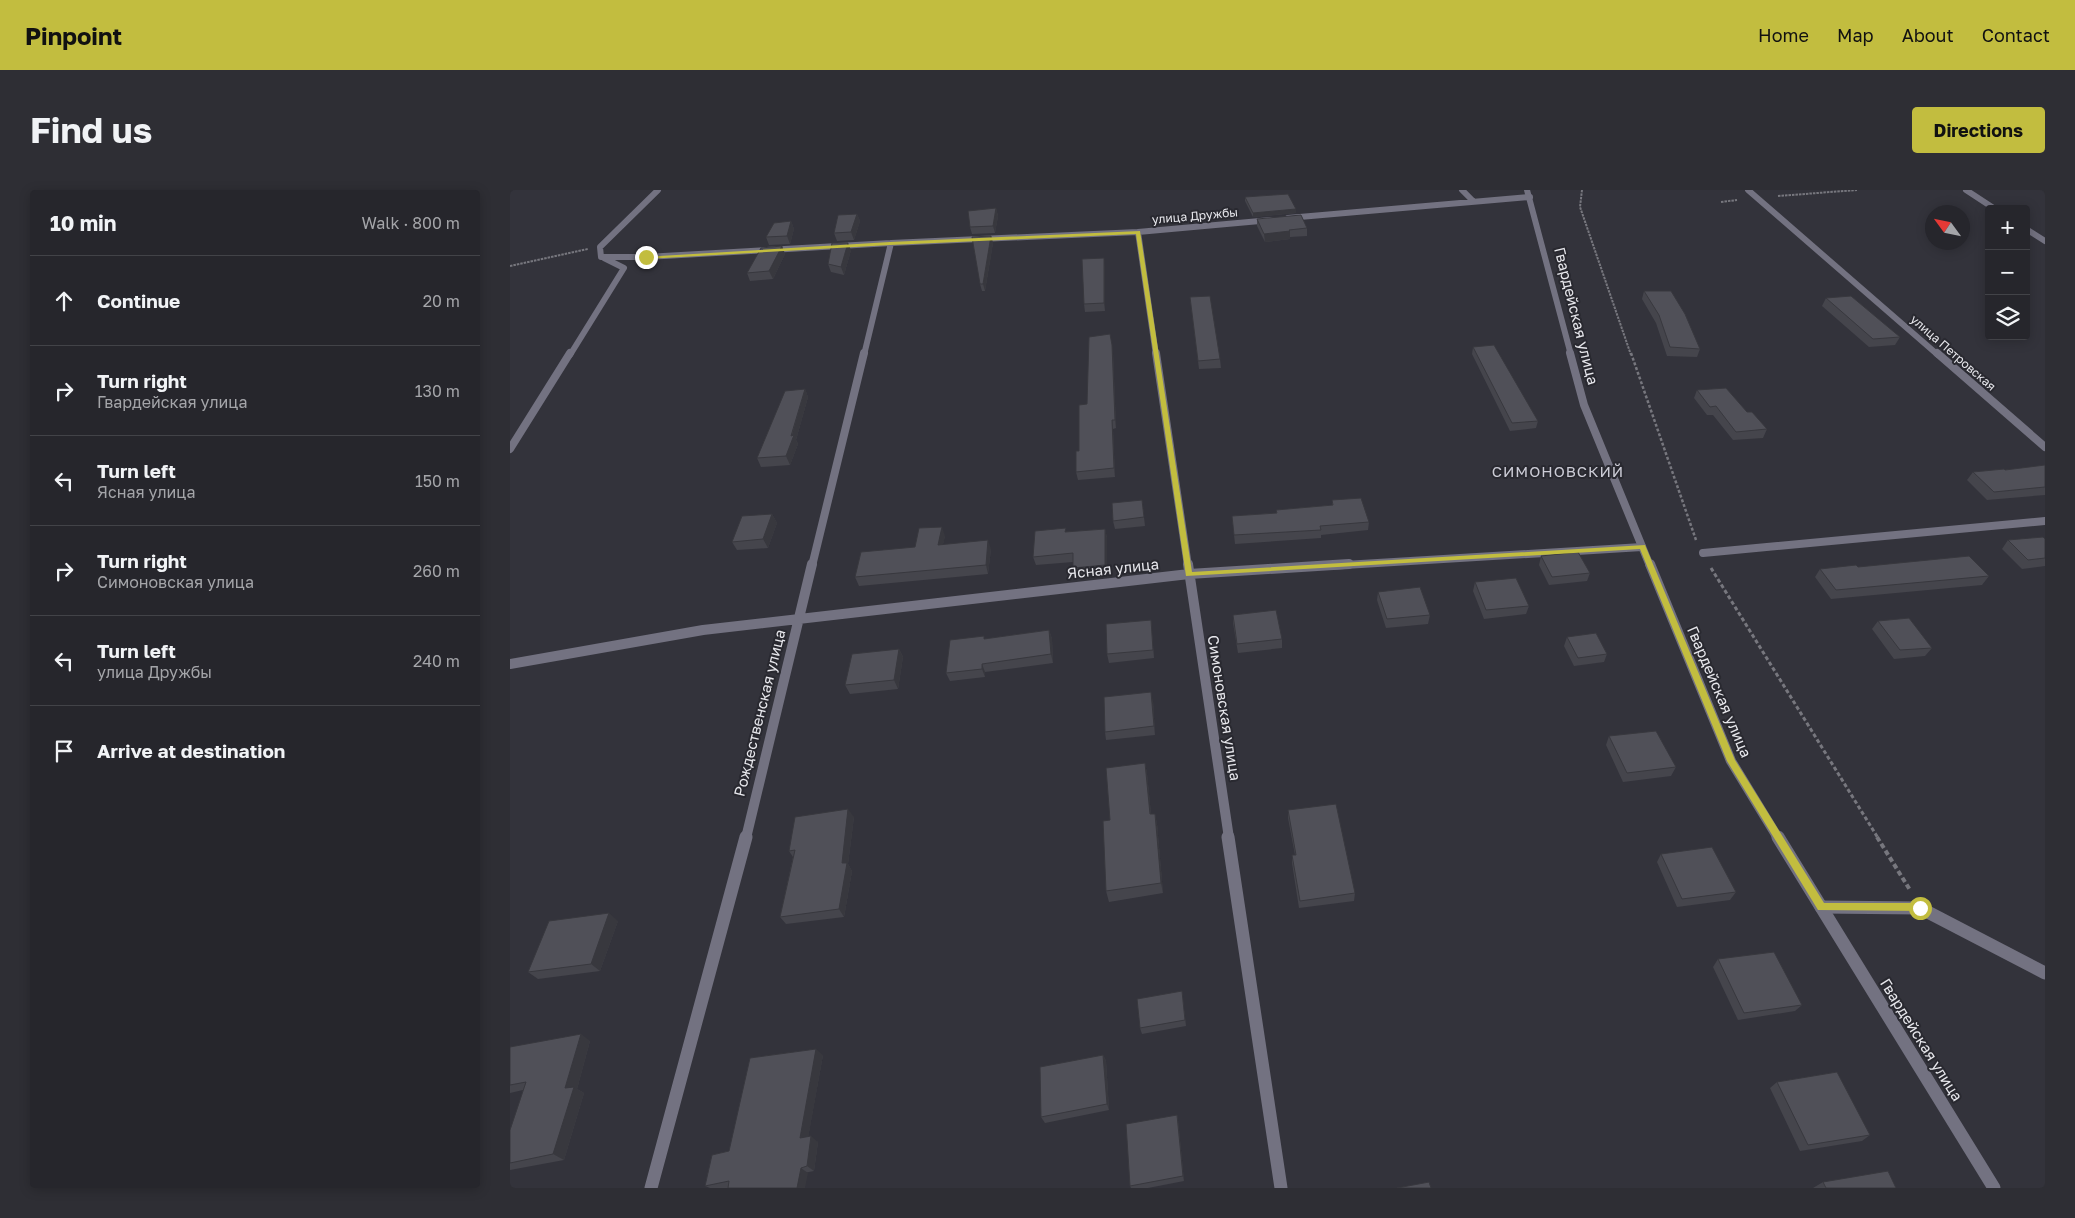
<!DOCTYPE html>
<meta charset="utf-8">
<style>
body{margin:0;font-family:"Golos Text",sans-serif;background:#2e2e34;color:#f1f3f6}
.controls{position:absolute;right:15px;top:15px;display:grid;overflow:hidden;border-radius:5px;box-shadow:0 2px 12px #0003}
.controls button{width:45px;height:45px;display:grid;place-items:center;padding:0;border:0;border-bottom:1px solid #424348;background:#26262c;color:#f1f3f6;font:25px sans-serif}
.compass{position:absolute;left:1415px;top:15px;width:45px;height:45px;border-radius:50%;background:#26262c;box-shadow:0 2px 12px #0003;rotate:303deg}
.stop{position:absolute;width:15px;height:15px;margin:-11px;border:4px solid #c2bd3f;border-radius:50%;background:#fff}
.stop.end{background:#c2bd3f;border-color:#fff;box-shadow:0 1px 5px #0008}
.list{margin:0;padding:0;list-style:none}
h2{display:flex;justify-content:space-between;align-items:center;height:65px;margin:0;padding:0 20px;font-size:21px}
h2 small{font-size:16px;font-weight:400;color:#a4a5a9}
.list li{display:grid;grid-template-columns:32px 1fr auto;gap:15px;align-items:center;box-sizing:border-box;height:90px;padding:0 20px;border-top:1px solid #424348}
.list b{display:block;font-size:19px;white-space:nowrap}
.list p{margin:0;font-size:16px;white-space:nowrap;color:#a4a5a9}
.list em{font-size:16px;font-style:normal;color:#a4a5a9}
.icon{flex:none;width:28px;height:28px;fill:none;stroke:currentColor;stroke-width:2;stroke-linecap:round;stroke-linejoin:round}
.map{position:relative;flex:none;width:1535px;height:998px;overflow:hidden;border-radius:5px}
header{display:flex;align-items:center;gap:30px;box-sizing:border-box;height:70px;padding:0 25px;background:#c2bd3f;color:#111}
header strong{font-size:24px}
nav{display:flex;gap:28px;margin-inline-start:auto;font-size:18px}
.intro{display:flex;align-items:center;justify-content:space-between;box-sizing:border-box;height:120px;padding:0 30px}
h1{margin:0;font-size:35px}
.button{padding:12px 22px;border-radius:5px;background:#c2bd3f;color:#111;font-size:18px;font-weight:700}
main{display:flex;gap:30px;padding:0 30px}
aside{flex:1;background:#26262c;border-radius:5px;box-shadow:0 2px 12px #0003}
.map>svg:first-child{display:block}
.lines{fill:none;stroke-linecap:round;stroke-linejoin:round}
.path-far3{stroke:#77777e;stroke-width:2;stroke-dasharray:2.5 1;stroke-linecap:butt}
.path-far2{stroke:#77777e;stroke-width:2.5;stroke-dasharray:3 2;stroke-linecap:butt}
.path-far1{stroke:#77777e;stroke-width:3;stroke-dasharray:4 2.5;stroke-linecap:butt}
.path{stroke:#77777e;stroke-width:4;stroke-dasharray:5 3;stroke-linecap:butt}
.minor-far3{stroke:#737281;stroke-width:6}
.minor-far2{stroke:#737281;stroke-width:8}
.minor-far1{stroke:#737281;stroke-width:10}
.minor{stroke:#737281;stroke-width:13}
.tertiary-far3{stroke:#737281;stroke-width:6}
.tertiary-far2{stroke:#737281;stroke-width:8}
.tertiary-far1{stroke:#737281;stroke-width:10}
.tertiary{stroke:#737281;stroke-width:13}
.wall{fill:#45454c}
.shaded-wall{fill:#38383e}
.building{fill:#505058;stroke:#38383e}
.route{fill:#c2bd3f}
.labels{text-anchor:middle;stroke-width:4;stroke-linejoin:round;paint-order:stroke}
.far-street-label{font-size:12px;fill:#e7e7ec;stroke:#292930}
.street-label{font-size:15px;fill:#e7e7ec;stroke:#292930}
.far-quarter-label{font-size:15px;letter-spacing:1px;fill:#ccccd6;stroke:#292930}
</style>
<header>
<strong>Pinpoint</strong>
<nav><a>Home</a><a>Map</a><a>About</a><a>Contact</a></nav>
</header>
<div class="intro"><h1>Find us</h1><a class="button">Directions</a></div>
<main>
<aside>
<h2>10 min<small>Walk · 800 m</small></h2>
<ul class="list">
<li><svg class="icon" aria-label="ahead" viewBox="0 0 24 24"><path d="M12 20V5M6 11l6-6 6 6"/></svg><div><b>Continue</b></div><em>20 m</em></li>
<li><svg class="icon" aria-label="right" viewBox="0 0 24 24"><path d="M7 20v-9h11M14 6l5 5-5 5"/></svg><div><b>Turn right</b><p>Гвардейская улица</p></div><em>130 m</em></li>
<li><svg class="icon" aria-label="left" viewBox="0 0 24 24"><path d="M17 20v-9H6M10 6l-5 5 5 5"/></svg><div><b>Turn left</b><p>Ясная улица</p></div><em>150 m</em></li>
<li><svg class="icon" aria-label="right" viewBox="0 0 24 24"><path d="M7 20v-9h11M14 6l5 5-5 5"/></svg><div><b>Turn right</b><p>Симоновская улица</p></div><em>260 m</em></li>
<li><svg class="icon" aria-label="left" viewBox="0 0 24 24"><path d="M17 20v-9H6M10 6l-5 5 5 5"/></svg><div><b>Turn left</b><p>улица Дружбы</p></div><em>240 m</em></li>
<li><svg class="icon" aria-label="arrive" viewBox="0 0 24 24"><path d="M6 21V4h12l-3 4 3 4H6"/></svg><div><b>Arrive at destination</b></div></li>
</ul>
</aside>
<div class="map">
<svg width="1535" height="998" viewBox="0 0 1535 998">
<rect width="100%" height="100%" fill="#33333b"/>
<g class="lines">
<path class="path-far3" d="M1072,0L1070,17L1121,165
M1268,6L1347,0
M1211,12L1227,10
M0,76L78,59"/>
<path class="path-far2" d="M1121,163L1186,350"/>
<path class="path-far1" d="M1201,378L1368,648"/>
<path class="path" d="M1367,647L1400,700"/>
<path class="minor-far3" d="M148,0L90,57L91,67H136L381,53L628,42L761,30
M952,0L963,11
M1238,0L1428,165
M1456,0L1485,19
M778,28L1020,7
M1516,39L1535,51
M628,42L646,165
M60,165L114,78L94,68
M354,165L381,53"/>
<path class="minor-far2" d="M646,163L678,376
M1427,163L1535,257
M0,259L60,163
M1193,363L1535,331
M302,376L354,163
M818,376L1132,357"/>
<path class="minor-far1" d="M678,374L719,648
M0,474L193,440L679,384L839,374
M236,648L302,374"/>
<path class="minor" d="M718,647L771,998
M1311,717L1410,718L1535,783
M141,998L236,647"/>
<path class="tertiary-far3" d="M1017,0L1061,165"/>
<path class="tertiary-far2" d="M1060,163L1074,215L1140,376"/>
<path class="tertiary-far1" d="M1140,374L1221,571L1268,648"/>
<path class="tertiary" d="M1268,647L1484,998"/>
</g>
<path class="wall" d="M735,7L786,23L743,27L735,11Z
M486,18L488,26L485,43L462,44L460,37Z
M347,24L350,31L344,50L327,51L324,43Z
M747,29L797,38V46L780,47V49L755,52L747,36Z
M281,31L284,39L280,54L259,55L256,47Z
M481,46L483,53L475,101H472L470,94Z
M272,56L275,64L263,89L240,91L237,83Z
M341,60L334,85L321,82L318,74Z
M595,76V121L575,122L574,114Z
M1134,101L1190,159L1187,167L1157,166L1146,133L1132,109Z
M680,107L710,169L711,178L689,179Z
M1316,108L1390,147L1385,155L1359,157L1312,116Z
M963,157L1028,231L1026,238L1000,241L962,164Z
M603,163L606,238L603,239L605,287L568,290L566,282L577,214Z
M295,199L298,207L286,250L288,254L280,275L251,277L247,268Z
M1187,200L1237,222L1257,239L1253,248L1223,250L1203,225H1197L1184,208Z
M1535,275V305L1477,310L1457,290L1463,282L1495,280Z
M632,310L635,336L605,339L603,331Z
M822,310L859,332L858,340L811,345V348L725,354L722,326L766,323V320L822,315Z
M262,324L267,333L258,358L227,360L222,352Z
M595,339L597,348V384L565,387L563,378V372L526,375L523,367L556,342Z
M435,346L433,354L481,359L478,384L349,396L345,387L405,357Z
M1535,349V376L1512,379L1492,359L1498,350Z
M1031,366L1080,383L1077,391L1039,395L1029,375Z
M1348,377L1479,386L1472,395L1321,409L1305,387L1310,379Z
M965,392L1019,416L1016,424L974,429L963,401Z
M868,402L920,425L918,434L876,438L867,410Z
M723,425L772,449V458L728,463L723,433Z
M641,430L644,468L599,473L597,464Z
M1368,431L1422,458L1415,466L1384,469L1362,439Z
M539,440L542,449L543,473L475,482V487L440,491L436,483L475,449Z
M1057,447L1097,464L1094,472L1064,476L1054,456Z
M389,459L393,467L388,499L340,504L335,495Z
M643,511L645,545L596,550L595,542Z
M1099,546L1166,577L1161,586L1113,592L1096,555Z
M635,573L637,584L641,624H645L647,634L653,703L599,712L596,701L600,630Z
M778,620L845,703L844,711L789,718L782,673V665H785L778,628Z
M344,627L338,674L342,681L334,727L276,734L270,727L283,667L279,661Z
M1151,664L1226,702L1220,710L1167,717L1147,672Z
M108,731L90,781L28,789L18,782Z
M1208,769L1292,815L1285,821L1228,830L1203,777Z
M672,801L676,836L632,844L630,838Z
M80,851L67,899L74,903L54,970L0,980V973L13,900L0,903V857Z
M313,865L298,947L308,952L304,981L218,998H200L195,996L219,961Z
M593,865L596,871L599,920L535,933L531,927Z
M1267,892L1360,945L1352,951L1290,961L1260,898Z
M667,925L668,930L674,991L638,998H621L620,996Z
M1313,992L1386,998H1303Z"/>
<path class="shaded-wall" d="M486,18L488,26L485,43L483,36Z
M786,19V23L743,27V23Z
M347,24L350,31L344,50L341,42Z
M281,31L284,39L280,54L277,46Z
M780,41V49L755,52L754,44Z
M481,46L483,53L475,101L473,94Z
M338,53L341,60L334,85L331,77Z
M272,56L275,64L263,89L259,81Z
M594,68L595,76V121L594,113Z
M602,155L603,163L606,238L605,230Z
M295,199L298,207L286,250L288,254L280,275L276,266Z
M602,230L603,239L605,287L604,278Z
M262,324L267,333L258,358L253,349Z
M432,337L435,346L431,364L428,355Z
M595,339L597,348V384L595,375Z
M478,350L481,359L478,384L476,375Z
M539,440L542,449L543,473L541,464Z
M389,459L393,467L388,499L384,490Z
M472,474L475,482V487L472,479Z
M641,502L643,511L645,545L644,536Z
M635,573L637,584L642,635L640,624Z
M338,619L344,627L338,674L342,681L334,727L329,719L332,673Z
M645,624L647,634L653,703L651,693Z
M99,723L108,731L90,781L81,774Z
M71,844L80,851L67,899L74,903L54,970L43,964L55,898Z
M306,859L313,865L297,954L290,948Z
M593,865L596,871L599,920L597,914Z
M667,925L668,930L674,991L673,986Z
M301,946L308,952L304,981L297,976Z
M291,978L298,983L295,998H287Z"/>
<path class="building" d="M778,4L786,19L743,23L735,7Z
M486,18L483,36L460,37L458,21Z
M347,24L341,42L324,43L328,25Z
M791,25L797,38L779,40L780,41L754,44L747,29Z
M281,31L277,46L256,47L264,33Z
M481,46L473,94H470L462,47Z
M322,53H338L331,77L318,74Z
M272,56L259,81L237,83L251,58Z
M594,68V113L574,114L572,69Z
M1134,101H1161L1175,124L1190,159L1160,157L1149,125Z
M700,106L710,169L688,171L680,107Z
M1341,106L1390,147L1363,149L1316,108Z
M600,144L602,155L605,230H602L604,278L566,282V261H569V215L577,214L579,147Z
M984,155L1028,231L1002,233L963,157Z
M1216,198L1237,222H1242L1257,239L1226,242L1206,216L1200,217L1187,200Z
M295,199L281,246L284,245L276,266L247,268L275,201Z
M1535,275V297L1484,302L1463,282L1494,279L1495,280Z
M851,308L859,332L810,336L811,340L724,345L722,326L767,323L766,320L823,315L822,310Z
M632,310L634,327L603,331L602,313Z
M262,324L253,349L222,352L232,326Z
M432,337L428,355L478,350L476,375L345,387L351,362L405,357L409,338Z
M556,338L555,342L595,339V375L563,378V363L523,367L525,341Z
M1533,347L1535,349V368L1518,370L1498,350Z
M1068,362L1080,383L1042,387L1031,366Z
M1459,366L1479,386L1326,400L1310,379L1346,375L1348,377Z
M1006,388L1019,416L976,420L965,392Z
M910,397L920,425L877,429L868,402Z
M766,420L772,449L727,454L723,425Z
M1399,428L1422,458L1390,460L1368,431Z
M641,430L643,460L597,464L596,434Z
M539,440L541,464L472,474V479L436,483L440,450L474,446V449Z
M1086,443L1097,464L1068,468L1057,447Z
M389,459L384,490L335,495L342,464Z
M641,502L644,536L595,542L594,507Z
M1146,541L1166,577L1117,583L1099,546Z
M635,573L640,624H645L651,693L596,701L593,631L600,630L596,578Z
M826,614L845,703L790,711L782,665H786L778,620Z
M338,619L332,673H337L329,719L270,727L285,660L279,661L285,627Z
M1202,657L1226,702L1172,709L1151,664Z
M99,723L81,774L18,782L39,731Z
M1264,762L1292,815L1234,823L1208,769Z
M672,801L675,830L630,838L627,809Z
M71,844L55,898L64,897L43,964L0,973V940L16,892L0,895V857Z
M306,859L290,948L301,946L297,976L291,978L287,998H218L219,991L195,996L202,965L219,961L240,868Z
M593,865L597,914L531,927L530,877Z
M1327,882L1360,945L1298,955L1267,892Z
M667,925L673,986L620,996L616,934Z
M1378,981L1386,998H1316L1313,992Z
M919,992L921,998H887Z"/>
<path class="route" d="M630,41L682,382L1135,355L1225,570L1314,713H1410L1415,718L1414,721L1308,720L1217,571L1130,359L676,386L626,44L380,55L136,69L133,67L380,52Z"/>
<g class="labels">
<g class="far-street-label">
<text transform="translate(685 26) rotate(-5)" y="4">улица Дружбы</text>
<text transform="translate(1443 163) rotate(41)" y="4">улица Петровская</text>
</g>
<g class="street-label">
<text transform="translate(1066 126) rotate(76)" y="5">Гвардейская улица</text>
<text transform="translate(603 379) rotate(-6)" y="5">Ясная улица</text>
<text transform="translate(1209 502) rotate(67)" y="5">Гвардейская улица</text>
<text transform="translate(714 518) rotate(81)" y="5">Симоновская улица</text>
<text transform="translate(250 523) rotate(-76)" y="5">Рождественская улица</text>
<text transform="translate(1411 850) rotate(58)" y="5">Гвардейская улица</text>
</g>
<g class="far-quarter-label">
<text x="1048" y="287">СИМОНОВСКИЙ</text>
</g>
</g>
</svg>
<div class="controls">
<button>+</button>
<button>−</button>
<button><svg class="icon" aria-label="layers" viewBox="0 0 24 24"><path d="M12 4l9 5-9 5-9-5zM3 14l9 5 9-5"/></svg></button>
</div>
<svg class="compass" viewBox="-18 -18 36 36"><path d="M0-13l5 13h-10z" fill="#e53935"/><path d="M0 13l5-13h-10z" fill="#a4a5a9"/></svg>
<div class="stop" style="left:1410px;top:718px"></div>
<div class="stop end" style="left:136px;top:67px"></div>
</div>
</main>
